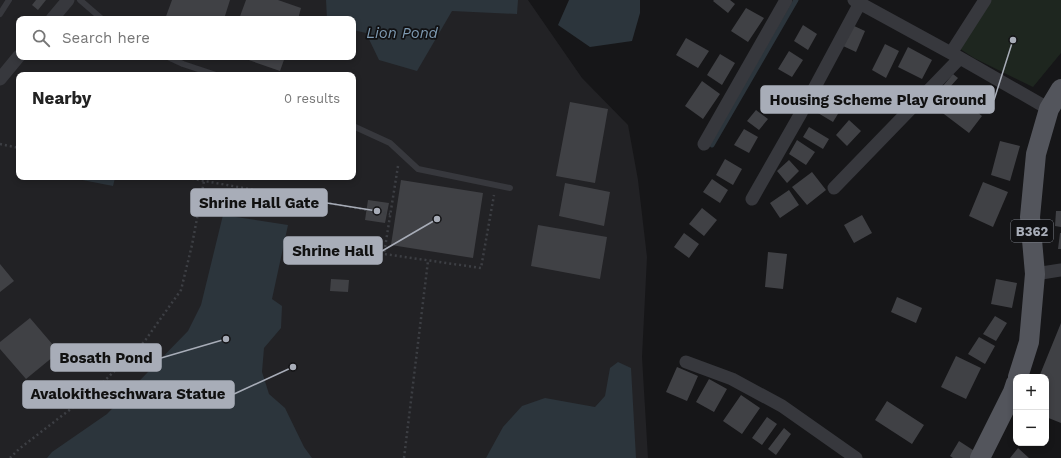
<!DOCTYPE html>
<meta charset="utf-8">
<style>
body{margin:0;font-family:"Work Sans",sans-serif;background:#f2f2f2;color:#222}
.controls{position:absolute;right:12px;bottom:12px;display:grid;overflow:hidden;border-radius:8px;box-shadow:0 2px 6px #0003}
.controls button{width:36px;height:36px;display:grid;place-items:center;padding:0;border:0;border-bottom:1px solid #e0e0e0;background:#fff;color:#222;font:20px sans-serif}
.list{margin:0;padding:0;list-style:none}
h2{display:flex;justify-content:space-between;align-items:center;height:52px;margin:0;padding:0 16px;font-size:17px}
h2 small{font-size:13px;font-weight:400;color:#767676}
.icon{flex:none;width:22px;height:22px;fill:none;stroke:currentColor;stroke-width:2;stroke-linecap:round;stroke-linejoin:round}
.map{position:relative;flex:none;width:1061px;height:458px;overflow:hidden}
.search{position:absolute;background:#fff;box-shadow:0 2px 6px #0003;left:16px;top:16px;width:340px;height:44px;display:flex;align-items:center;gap:10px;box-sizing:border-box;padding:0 14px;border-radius:8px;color:#767676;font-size:15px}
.panel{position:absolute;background:#fff;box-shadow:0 2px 6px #0003;left:16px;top:72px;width:340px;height:108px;border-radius:8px}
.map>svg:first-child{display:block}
.built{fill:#222225;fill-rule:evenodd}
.green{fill:#1e261f}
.water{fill:#2c353c}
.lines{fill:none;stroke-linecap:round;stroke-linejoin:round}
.stream{stroke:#2c353c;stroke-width:5}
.building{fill:#404145}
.path{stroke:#3d3f44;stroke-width:2.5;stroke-dasharray:2 3;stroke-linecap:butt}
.service{stroke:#37383d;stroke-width:6}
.minor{stroke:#37383d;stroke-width:13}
.primary{stroke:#53555c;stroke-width:20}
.labels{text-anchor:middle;stroke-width:3.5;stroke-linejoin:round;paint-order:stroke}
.shield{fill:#111113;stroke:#7b7e86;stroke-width:1}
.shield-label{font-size:13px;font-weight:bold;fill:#a8adb8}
.water-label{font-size:15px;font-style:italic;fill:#7f9bb3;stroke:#111113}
.leader{fill:none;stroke:#a8adb8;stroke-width:1.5}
.callout-dot{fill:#a8adb8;stroke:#111113;stroke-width:1.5}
.callout{fill:#a8adb8;stroke:#a8adb8;stroke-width:1.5}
.callout-label{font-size:15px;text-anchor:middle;font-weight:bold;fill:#111}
</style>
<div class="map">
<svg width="1061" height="458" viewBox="0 0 1061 458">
<rect width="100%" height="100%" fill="#161618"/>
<path class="built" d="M0,0H528L582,78L628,125L638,180L647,257L642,357L648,458H0ZM19,19H353V57H19ZM19,75H353V177H19Z"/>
<path class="green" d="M991,0H1061V53L1033,87L974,58L960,49Z"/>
<path class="water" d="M326,0H518L517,14L452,11L417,71L379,60L366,33L353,30V19H327Z
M569,0H640V13L632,41L590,47L558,25Z
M67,177H112L115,178L113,186Z
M223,215L288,225L272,299L282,306L281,328L264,348L262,372L269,394L285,408L304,447L312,458H47L52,452L107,414L188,331L201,305Z
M618,362L631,368L636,458H486L503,427L522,406L545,398L595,407L605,396L610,368Z"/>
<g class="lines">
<path class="stream" d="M712,145L796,0"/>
</g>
<path class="building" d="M36,0H46L38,10L32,5Z
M172,0H230L224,19H165Z
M246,0H278L301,8L298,19H239Z
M714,0H730L735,4L728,13L713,1Z
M746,8L764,18L748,42L731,31Z
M803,25L817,34L808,50L794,41Z
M852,25L865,31L856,52L843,46Z
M686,38L709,51L698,68L676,55Z
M885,44L899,51L886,78L872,70Z
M908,47L932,60L922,79L898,67Z
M789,51L803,60L792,77L778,69Z
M720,54L735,63L722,85L707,75Z
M240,57H285L280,71Z
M953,74L958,78L941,97L937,93Z
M702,81L720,94L703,119L685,106Z
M825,91L844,104L833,122L813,110Z
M953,93L982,116L969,133L940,111Z
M570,102L608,109L595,183L556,176Z
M756,110L768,119L759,130L747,121Z
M849,120L861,131L847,146L836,135Z
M809,127L829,139L823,149L803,137Z
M744,129L758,137L749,153L734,145Z
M797,140L815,152L806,165L789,154Z
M1000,141L1020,146L1010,181L991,175Z
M725,159L742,169L733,185L716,175Z
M789,160L799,171L787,183L777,171Z
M812,172L826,190L807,205L792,187Z
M712,179L728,190L720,203L703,192Z
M401,180L483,193L473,258L391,245Z
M983,182L1008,192L993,227L969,216Z
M565,183L610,192L604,226L559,216Z
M789,190L799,205L780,218L770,203Z
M368,200L389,203L385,223L365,220Z
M702,208L717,220L704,236L689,224Z
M1056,211H1061V227L1055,226Z
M862,215L872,233L854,243L844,225Z
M538,225L607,237L600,279L531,266Z
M684,233L699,244L689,258L674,247Z
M1060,233H1061V249H1058Z
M768,252L787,254L783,289L765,287Z
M0,264L14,281L0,292Z
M331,279L349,280L348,292L330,291Z
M996,279L1017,283L1012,308L991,304Z
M897,297L922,308L916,323L891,312Z
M995,316L1007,323L996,341L983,334Z
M30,318L59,352L26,379L0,349V342Z
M1061,323V423L1046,417V377H1039Z
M979,337L995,346L985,364L968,354Z
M956,356L981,368L966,399L941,387Z
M677,367L698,376L687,401L666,392Z
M709,379L727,389L714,412L696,402Z
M741,395L760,408L742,434L723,421Z
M887,401L924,425L912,444L875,420Z
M767,417L777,424L762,445L752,438Z
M784,428L791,434L776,455L768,449Z
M959,441L976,452L972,458H953L950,456Z
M1018,448L1029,458H1010Z"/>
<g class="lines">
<path class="path" d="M0,144L19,148
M398,166L384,254L481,268L494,195
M182,177L390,214
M10,458L19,449L94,391L144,342L181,290L192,245L204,181
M404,458L428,261"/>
<path class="service" d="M80,0L102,19
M0,14L9,0
M168,57L183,64L216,75
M353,126L390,143L418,169L510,188"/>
<path class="minor" d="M854,0L960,58L1049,109
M52,19L68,0
M951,53L985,0
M0,79L19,56
M704,144L786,0
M834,188L960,58
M752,199L801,113L860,3
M1035,274L1061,270
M686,362L732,379L782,406L856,458"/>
<path class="primary" d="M1018,377L1029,342L1035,274L1030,217L1036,154L1049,109L1061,89
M980,458L1013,392L1016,383"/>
</g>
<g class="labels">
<rect class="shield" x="1011" y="220" width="42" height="22" rx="3"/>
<g class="shield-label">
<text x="1032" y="236">B362</text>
</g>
<g class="water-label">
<text x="402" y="38">Lion Pond</text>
</g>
</g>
<path class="leader" d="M1013 40L994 100M377 211L327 203M437 219L382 251M226 339L161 358M293 367L234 394"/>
<g class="callout-dot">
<circle cx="1013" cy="40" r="4"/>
<circle cx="377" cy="211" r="4"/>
<circle cx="437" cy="219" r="4"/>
<circle cx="226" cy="339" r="4"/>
<circle cx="293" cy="367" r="4"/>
</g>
<g class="callout">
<rect x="761" y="86" width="233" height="27" rx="4"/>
<rect x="191" y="189" width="136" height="27" rx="4"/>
<rect x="284" y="237" width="98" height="27" rx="4"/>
<rect x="51" y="344" width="110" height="27" rx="4"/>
<rect x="23" y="381" width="211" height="27" rx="4"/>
</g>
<g class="callout-label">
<text x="878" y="105">Housing Scheme Play Ground</text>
<text x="259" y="208">Shrine Hall Gate</text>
<text x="333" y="256">Shrine Hall</text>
<text x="106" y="363">Bosath Pond</text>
<text x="128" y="399">Avalokitheschwara Statue</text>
</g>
</svg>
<div class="controls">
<button>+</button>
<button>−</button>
</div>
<div class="search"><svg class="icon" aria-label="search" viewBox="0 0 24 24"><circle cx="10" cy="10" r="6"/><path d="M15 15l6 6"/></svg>Search here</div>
<section class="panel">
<h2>Nearby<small>0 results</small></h2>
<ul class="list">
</ul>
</section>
</div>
